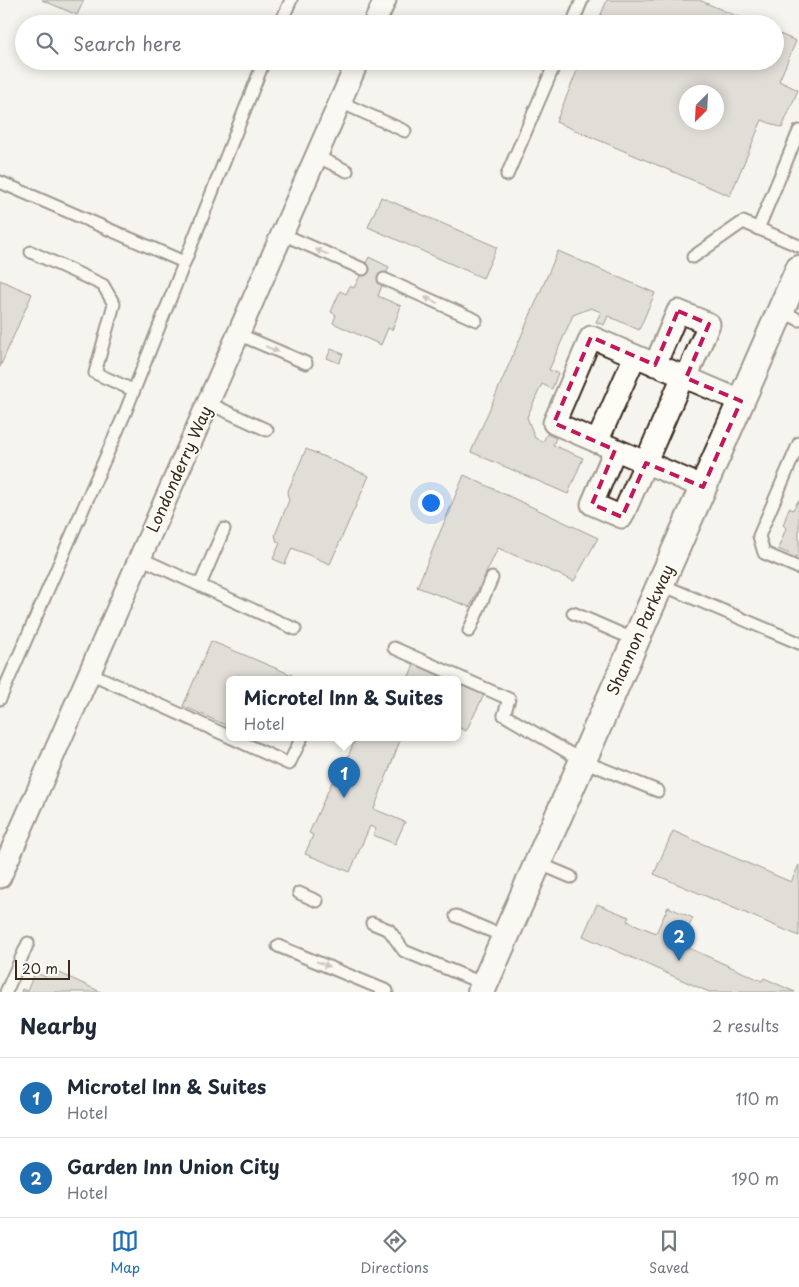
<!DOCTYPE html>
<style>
body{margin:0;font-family:"Playpen Sans",sans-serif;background:#f2f2f3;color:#1f2937}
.compass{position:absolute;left:679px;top:85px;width:45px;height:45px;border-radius:50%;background:#fff;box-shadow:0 2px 12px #0003;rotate:204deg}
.scale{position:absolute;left:15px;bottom:12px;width:55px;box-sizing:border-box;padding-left:5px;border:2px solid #3b2a1e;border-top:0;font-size:14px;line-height:18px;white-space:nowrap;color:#3b2a1e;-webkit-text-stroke:4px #fdfcf7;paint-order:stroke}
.you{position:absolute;left:430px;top:502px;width:18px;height:18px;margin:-12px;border:4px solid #fff;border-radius:50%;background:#1a73e8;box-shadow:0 0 0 8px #1a73e833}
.badge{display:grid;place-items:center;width:32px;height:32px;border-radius:50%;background:#1f6fb2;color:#fff;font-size:16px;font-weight:700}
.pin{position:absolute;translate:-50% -41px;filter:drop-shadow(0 1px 2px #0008)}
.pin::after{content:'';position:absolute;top:26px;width:18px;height:15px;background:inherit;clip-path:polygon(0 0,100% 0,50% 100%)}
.popup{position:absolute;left:226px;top:676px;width:235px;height:65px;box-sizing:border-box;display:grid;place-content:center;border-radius:8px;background:#fff;filter:drop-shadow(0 1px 4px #0005);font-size:16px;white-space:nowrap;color:#747a83}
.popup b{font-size:19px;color:#1f2937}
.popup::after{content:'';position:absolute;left:50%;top:100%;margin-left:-10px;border:10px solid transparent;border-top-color:#fff}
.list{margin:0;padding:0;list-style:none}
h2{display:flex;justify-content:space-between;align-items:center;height:65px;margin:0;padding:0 20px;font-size:21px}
h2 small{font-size:16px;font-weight:400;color:#747a83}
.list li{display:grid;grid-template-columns:32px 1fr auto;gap:15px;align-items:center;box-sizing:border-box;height:80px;padding:0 20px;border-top:1px solid #e0e1e3}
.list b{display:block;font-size:19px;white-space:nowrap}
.list p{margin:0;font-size:16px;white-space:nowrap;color:#747a83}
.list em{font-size:16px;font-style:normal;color:#747a83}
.icon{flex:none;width:28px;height:28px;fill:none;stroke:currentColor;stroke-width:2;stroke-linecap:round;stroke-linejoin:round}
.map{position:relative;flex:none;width:799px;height:992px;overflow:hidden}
.search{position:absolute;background:#fff;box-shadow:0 2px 12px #0003;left:15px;right:15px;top:15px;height:55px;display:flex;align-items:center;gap:12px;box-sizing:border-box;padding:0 18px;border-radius:28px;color:#747a83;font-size:19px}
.sheet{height:225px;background:#fff}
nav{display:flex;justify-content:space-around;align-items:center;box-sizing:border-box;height:70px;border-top:1px solid #e0e1e3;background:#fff;font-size:14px;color:#747a83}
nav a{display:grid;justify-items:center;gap:2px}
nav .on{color:#1f6fb2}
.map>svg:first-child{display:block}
.building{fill:#c7c1bb;stroke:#3b2a1e;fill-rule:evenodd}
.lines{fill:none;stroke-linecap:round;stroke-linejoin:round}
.service-casing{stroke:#3b2a1e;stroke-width:15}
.minor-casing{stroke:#3b2a1e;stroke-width:25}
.tertiary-casing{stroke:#3b2a1e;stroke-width:30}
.service{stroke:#fdfcf7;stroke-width:11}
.minor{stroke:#fdfcf7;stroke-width:21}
.tertiary{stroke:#fdfcf7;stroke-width:26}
.oneway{fill:#9c938a}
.marked{fill:none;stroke:#c2185b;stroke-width:4;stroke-dasharray:10 6;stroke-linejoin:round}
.labels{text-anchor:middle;stroke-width:4;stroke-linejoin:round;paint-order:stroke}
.street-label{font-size:16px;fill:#3b2a1e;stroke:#fdfcf7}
</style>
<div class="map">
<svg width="799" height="992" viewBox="0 0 799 992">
<rect width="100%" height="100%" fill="#f5f4ee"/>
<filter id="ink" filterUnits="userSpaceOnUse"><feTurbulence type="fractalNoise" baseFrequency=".02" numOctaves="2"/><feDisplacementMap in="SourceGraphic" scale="10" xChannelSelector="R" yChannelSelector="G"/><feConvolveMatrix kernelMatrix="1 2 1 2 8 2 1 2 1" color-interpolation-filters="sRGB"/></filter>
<g filter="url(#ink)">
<path class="building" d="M42,0H84L77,15Z
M607,0H699L755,24H597Z
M775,32L796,41L779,81L798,90L782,128L762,120L730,196L556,122L581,61H775ZM686,92H716V122H686Z
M381,197L497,247L483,278L368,227Z
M558,251L655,293L639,330L608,316L604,325L596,322L601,312L591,308L573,315L549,370L558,373L552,389L542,384L527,417L535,438L543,442L547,434L556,438L553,445L583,458L568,494L471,452Z
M369,257L389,267L378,296L401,306L392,330L388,328L381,345L333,323L336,315L331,312L340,291L346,294L350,286L354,288Z
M0,280L32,294L0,367Z
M331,349L343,354L339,363L327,358Z
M306,449L369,476L330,564L292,548L285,564L273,559L280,543L277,542L275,535L289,500L287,493Z
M464,475L598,538L574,581L498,548L470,607L417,587Z
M798,501H799V558L778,549L786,528L783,525L789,508L793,510Z
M211,641L292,675L290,679H230V727L183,706Z
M414,664L448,679H408Z
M458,684L484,695L466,731L458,727Z
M356,737H398L401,738L374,809L405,822L395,844L373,835L376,829L370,826L350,872L305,854L313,835L309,833L332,782L337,784Z
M673,831L791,882L799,865V936L654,874Z
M597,904L629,917L627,921L656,933L668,907L693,918L680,944L762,981L764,978L795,992H709L583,936Z
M49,968L101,992H21L22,989L27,991L35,972L45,977Z"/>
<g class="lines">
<g class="service-casing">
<path id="service" d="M280,24L291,0
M572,24L582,0
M340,102L405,131
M316,156L347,171
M507,175L556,61
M0,182L184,262
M758,229L799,131
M282,234L363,269
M31,252L103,285L114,304L95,373L133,390
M693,257L743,222L799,246
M384,279L476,320
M781,310L799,320
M238,334L306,363
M208,403L267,430
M799,443L759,536L764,553L799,568
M140,558L295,629
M660,584L799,643
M200,585L224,529
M573,613L635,640
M469,631L492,578
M394,648L509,699L504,715L583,761L658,791
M90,673L289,764L302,737
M0,699L125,413L264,61
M538,863L571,877
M299,893L317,901
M456,916L505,937
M372,923L389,930L404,951L484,984
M278,946L387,991
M6,992L28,943"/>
</g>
<g class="minor-casing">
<path id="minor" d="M374,24L385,0
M655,365L678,311L709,324L686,378
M597,442L635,356
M615,450L592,504L622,517L683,376
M703,487L554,423L591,337L741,401
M0,877L358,61"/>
</g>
<g class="tertiary-casing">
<path id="tertiary" d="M481,992L799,269"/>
</g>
<use href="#service" class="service"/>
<use href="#minor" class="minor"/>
<use href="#tertiary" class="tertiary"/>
</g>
<defs><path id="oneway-solid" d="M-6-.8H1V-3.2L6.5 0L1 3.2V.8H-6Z" transform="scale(1.25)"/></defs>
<g class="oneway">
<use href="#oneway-solid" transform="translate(322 252) rotate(-157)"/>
<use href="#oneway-solid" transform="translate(431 300) rotate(-156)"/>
<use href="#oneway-solid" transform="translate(272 349) rotate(23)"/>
<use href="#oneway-solid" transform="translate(323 964) rotate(23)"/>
</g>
</g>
<path d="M0 0H799V992H0ZM678,311L709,324L686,378L741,401L703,487L646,463L622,517L592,504L615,450L554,423L591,337L655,365Z" fill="#f5f4ee" fill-opacity=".55" fill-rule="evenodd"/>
<path class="marked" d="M678,311L709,324L686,378L741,401L703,487L646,463L622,517L592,504L615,450L554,423L591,337L655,365Z"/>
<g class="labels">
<g class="street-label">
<text transform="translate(179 469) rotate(-66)" y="6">Londonderry Way</text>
<text transform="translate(640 630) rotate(-66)" y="6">Shannon Parkway</text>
</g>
</g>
</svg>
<svg class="compass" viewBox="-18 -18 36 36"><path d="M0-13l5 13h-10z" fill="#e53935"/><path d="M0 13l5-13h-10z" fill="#747a83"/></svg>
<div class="scale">20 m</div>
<div class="you"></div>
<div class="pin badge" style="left:344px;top:798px">1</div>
<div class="popup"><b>Microtel Inn &amp; Suites</b>Hotel</div>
<div class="pin badge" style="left:679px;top:961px">2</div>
<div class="search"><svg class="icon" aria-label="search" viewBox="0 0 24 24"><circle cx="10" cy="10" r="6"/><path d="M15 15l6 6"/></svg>Search here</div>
</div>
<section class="sheet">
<h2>Nearby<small>2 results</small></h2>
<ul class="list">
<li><span class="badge">1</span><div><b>Microtel Inn &amp; Suites</b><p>Hotel</p></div><em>110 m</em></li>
<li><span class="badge">2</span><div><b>Garden Inn Union City</b><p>Hotel</p></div><em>190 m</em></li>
</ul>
</section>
<nav>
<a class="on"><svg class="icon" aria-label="map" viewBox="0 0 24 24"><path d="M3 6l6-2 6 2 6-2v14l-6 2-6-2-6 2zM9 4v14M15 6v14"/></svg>Map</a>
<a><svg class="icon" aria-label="directions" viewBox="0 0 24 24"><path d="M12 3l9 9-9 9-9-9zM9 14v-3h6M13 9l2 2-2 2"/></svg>Directions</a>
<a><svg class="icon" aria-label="saved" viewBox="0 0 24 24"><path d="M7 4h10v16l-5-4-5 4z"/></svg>Saved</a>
</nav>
